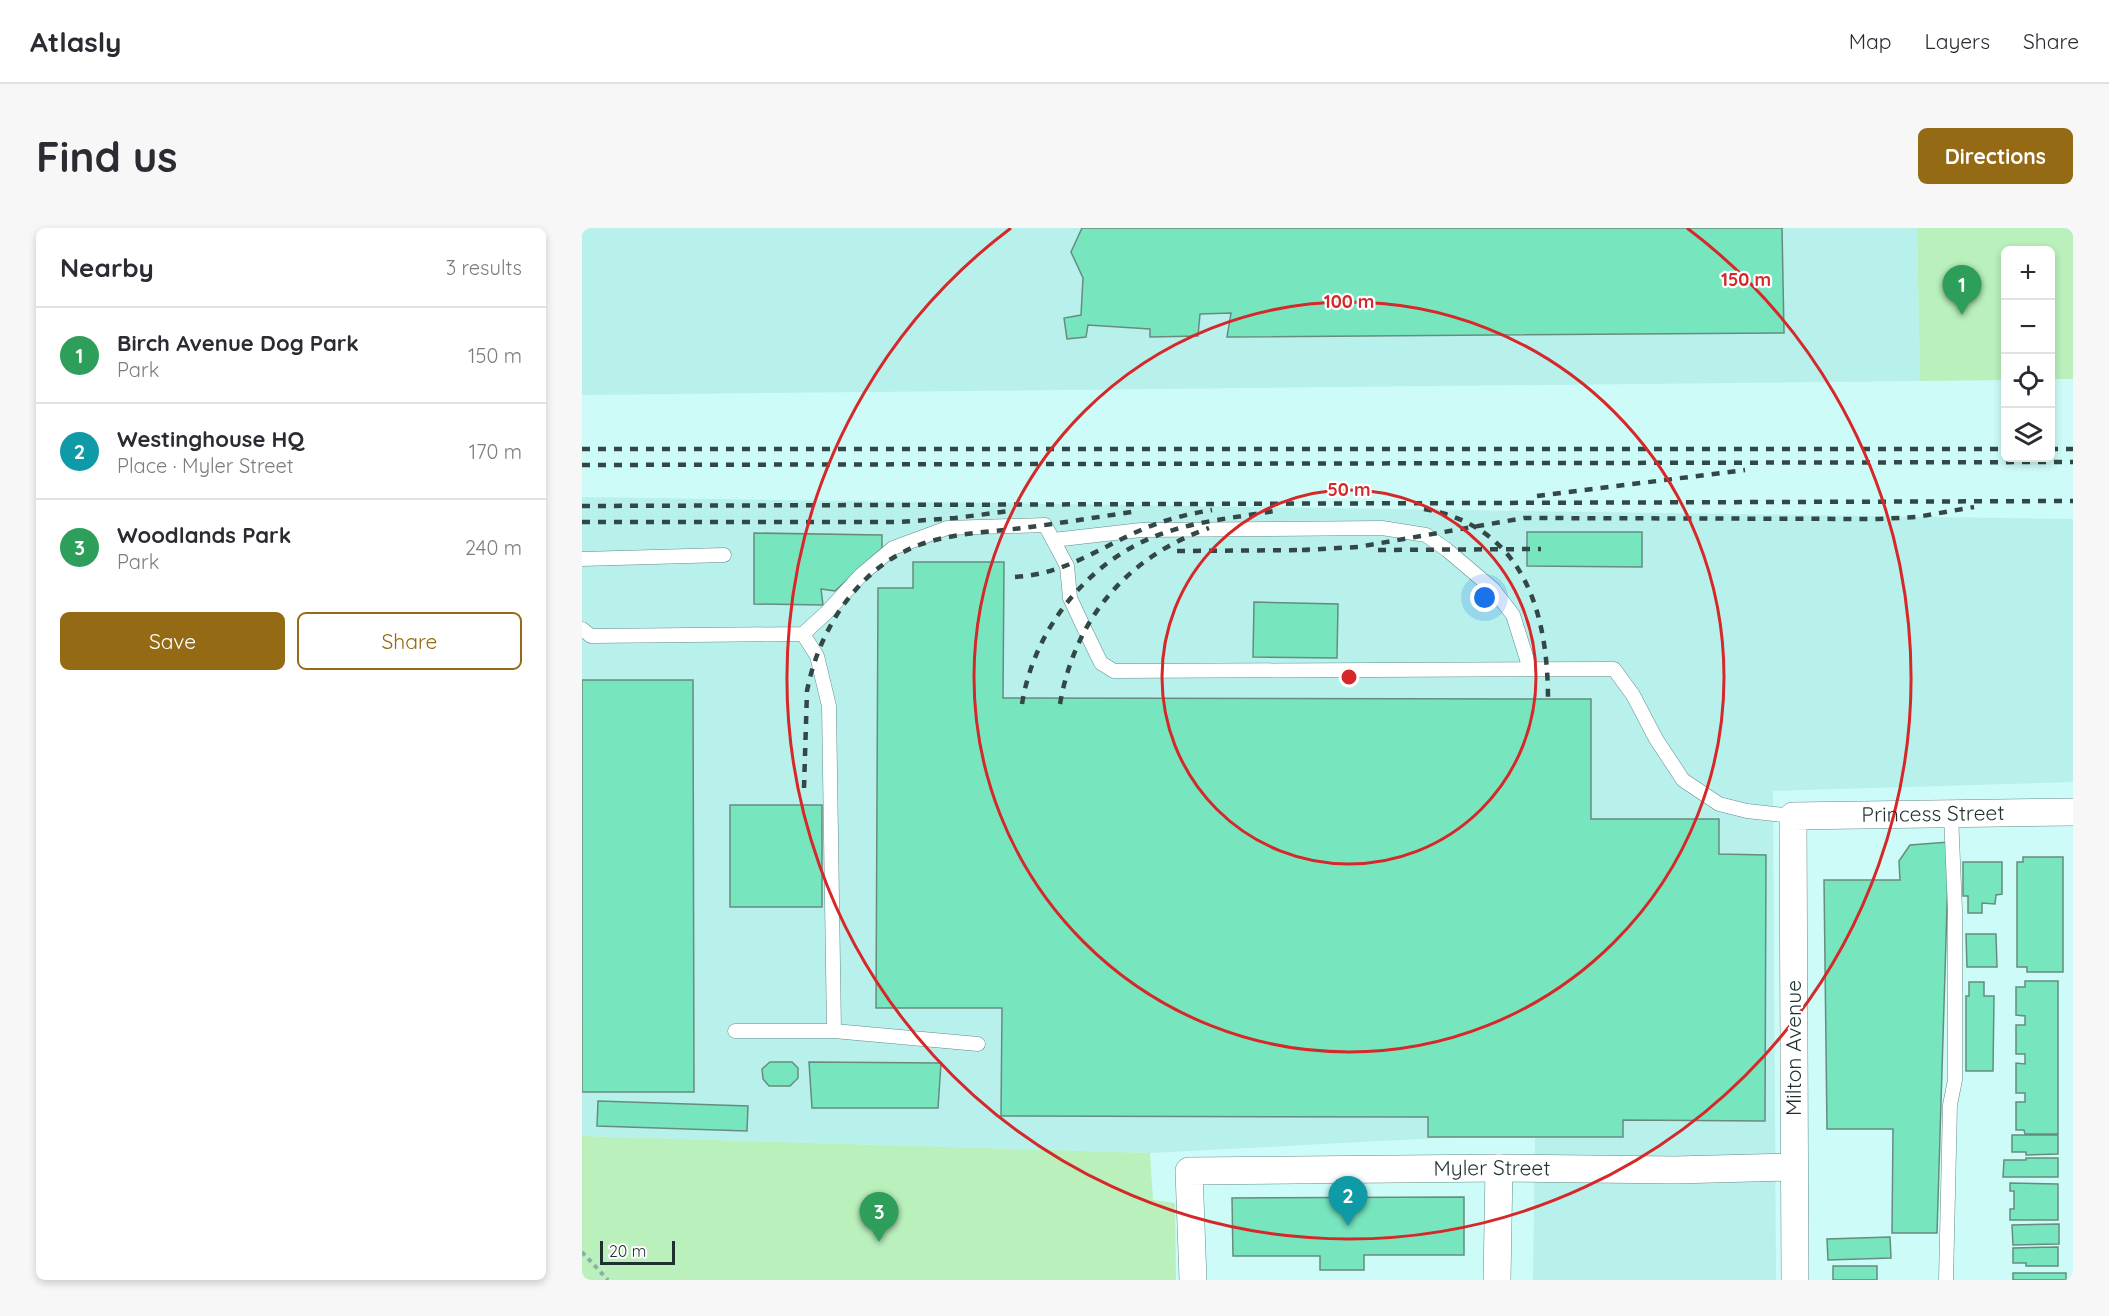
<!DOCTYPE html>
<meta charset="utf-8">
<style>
body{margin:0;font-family:Quicksand,sans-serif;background:#f7f7f7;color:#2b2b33}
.controls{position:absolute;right:18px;top:18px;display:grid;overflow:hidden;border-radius:9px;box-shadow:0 3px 9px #0003}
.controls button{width:54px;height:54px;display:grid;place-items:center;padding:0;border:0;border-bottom:2px solid #e1e1e2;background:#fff;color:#2b2b33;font:30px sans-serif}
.scale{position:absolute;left:18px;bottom:15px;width:75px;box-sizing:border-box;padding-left:6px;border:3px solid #1f302f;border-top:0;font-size:16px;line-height:21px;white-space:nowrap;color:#1f302f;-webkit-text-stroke:4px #fff;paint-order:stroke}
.you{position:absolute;left:903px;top:370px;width:21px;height:21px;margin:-15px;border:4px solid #fff;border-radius:50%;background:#1a73e8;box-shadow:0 0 0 9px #1a73e833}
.badge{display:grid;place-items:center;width:39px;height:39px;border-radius:50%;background:#946a15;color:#fff;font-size:20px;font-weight:700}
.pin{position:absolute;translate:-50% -50px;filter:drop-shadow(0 2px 3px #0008)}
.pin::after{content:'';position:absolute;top:32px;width:21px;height:18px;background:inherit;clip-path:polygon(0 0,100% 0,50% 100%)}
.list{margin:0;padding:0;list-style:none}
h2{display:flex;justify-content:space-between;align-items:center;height:78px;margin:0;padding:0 24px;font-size:26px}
h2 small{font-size:20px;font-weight:400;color:#7c7c81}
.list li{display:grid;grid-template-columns:39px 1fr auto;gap:18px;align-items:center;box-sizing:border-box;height:96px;padding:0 24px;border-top:2px solid #e1e1e2}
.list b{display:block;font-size:22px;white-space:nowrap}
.list p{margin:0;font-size:20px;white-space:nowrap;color:#7c7c81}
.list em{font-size:20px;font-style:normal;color:#7c7c81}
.actions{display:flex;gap:12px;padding:18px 24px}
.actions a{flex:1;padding:14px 0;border:2px solid #946a15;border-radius:9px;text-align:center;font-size:21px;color:#946a15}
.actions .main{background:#946a15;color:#fff}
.icon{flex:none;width:33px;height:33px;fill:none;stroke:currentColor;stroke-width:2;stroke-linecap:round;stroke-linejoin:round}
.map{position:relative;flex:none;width:1491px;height:1052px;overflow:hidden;border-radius:9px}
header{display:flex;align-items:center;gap:36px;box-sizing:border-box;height:84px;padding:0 30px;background:#fff;border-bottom:2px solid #e1e1e2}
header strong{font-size:28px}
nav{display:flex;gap:33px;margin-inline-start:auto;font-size:21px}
.intro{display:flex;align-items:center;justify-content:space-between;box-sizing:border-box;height:144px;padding:0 36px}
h1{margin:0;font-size:42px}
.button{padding:15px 27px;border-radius:9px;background:#946a15;color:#fff;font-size:21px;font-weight:700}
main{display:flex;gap:36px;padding:0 36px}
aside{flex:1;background:#fff;border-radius:9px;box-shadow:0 3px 9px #0003}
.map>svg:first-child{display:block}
.built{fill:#b8f0ec}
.green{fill:#b9f0bc}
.building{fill:#77e6bf;stroke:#678c7d;stroke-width:1.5}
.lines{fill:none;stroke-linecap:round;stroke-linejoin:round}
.lane-casing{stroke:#638d8a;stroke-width:15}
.street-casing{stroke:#638d8a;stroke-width:28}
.path{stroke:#8baeac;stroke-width:4;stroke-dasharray:4.5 4.5;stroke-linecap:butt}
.lane{stroke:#fff;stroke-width:14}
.street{stroke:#fff;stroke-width:27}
.rail{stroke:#334746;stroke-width:4.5;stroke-dasharray:8 8;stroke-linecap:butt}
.ring{fill:none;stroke:#d62828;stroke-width:3}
.labels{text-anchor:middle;stroke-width:4.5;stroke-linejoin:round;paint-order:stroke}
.street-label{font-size:21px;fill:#1f302f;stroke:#fff}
.centre{fill:#d62828;stroke:#fff;stroke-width:3}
.ring-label{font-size:18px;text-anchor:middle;font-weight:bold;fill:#d62828;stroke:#fff;stroke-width:4.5;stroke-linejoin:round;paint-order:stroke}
</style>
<header>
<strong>Atlasly</strong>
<nav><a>Map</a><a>Layers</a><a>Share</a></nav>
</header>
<div class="intro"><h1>Find us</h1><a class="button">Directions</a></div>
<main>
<aside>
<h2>Nearby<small>3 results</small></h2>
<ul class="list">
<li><span class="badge" style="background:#2e9e5b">1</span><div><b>Birch Avenue Dog Park</b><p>Park</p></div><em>150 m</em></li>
<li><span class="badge" style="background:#0f9aa8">2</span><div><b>Westinghouse HQ</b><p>Place · Myler Street</p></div><em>170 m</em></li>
<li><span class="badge" style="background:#2e9e5b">3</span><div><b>Woodlands Park</b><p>Park</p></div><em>240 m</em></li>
</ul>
<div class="actions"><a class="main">Save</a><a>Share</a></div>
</aside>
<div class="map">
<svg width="1491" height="1052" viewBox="0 0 1491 1052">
<rect width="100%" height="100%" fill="#cdfbf7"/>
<path class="built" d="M0,0H1335L1338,153L0,167Z
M0,269L1491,291V554L1191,563L1194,1052H951L953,905L568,925L0,908Z"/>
<path class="green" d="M1335,0H1491V151H1469L1468,22H1424L1423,152L1338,153Z
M0,908L568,925L571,972L593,975L594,1052H0Z"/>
<path class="building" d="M500,0H1200L1202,105L645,109L649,85L618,86L616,108L568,109V101L506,97L504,109L485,111L482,90L499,87L501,50L489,24Z
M945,304H1060V339L945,338Z
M172,305L300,307V320L253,363L239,361L241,377L172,376Z
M331,334H422L421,470L1009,471V591H1137V626L1184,627L1183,893L1041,892V909H846V889L419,888L420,780H294L296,360H331Z
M672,374L756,376L755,430L671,429Z
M0,452H111L112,864H0Z
M148,577H240V679H148Z
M1367,614L1355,1005H1310L1311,901H1245L1242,652H1318L1317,633L1328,617Z
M1441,629H1481V744H1445V739H1435V634H1441Z
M1381,634H1420V666L1414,667L1413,676L1400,675V685H1386V668H1381Z
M1384,706H1414L1415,739H1385Z
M1443,753H1476V906H1443L1442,902H1434V874H1443V865H1434V835L1443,836V826H1434V797H1443V788L1434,787V759H1443Z
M1387,754H1402V768H1412L1411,843H1384V768H1387Z
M188,834H210L216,840V850L208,858H187L181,851L180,841Z
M227,834L359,835L356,880H230Z
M16,873L166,878L165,903L15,898Z
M1430,907H1476V926L1444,927V924H1430Z
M1444,930H1476V949H1421L1422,932H1444Z
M1428,955L1476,956V992H1428V981H1432V963H1428Z
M882,969V1027H782V1042H738V1028H651L650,970Z
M1477,996V1016L1431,1017L1430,997Z
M1308,1009L1309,1030L1246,1032L1245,1011Z
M1476,1019V1038H1444V1035H1431V1020Z
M1251,1038H1295V1052H1251Z
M1431,1045H1484V1052H1431Z"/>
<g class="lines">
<g class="lane-casing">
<path id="lane" d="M471,312L559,302L800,300L844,307L865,322L911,361L931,387L948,441
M0,331L142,327
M0,401L9,408L221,406L245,384L279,347L311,320L365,300L463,297L485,338L488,370L503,402L519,435L532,443L1032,441L1051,467L1074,511L1101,552L1137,576L1165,583L1211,588
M221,406L235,428L247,478L252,803L396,816
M153,803H252
M1364,1052L1368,877L1373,852V682L1369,586"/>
</g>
<g class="street-casing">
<g id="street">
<path id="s1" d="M611,1052L607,943L917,940L1093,942L1212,939"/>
<path d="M915,1052L917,940"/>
<path id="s2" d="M1213,1052L1211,588L1491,584"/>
</g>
</g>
<path class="path" d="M0,1024L26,1052"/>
<use href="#lane" class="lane"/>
<use href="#street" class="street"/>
<path class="rail" d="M0,221H1424
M1468,221H1491
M0,237L1491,234
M955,268L1163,242
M0,278L1491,273
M842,281C941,298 966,383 966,472
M0,294H317L373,290L428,283
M720,322L776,319L942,290L1296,291L1335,289L1392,279
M796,322L959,321
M595,323L727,322
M433,349C483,346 515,321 559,302C581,292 606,286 630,282
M440,476C452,400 508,330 582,305C619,292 659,289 698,282
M478,476C493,390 545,329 627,300
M222,560L225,463C237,401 276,340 337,317C370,305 407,304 441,300C479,295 517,289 555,283"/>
</g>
<g class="ring">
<circle cx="767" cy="449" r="187"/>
<circle cx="767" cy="449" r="375"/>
<path d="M1105 0A562 562 0 1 1 429 0"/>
</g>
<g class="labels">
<g class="street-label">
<text dy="7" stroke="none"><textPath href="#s2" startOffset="604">Princess Street</textPath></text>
<text transform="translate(1212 820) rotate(-90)" y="7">Milton Avenue</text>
<text dy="7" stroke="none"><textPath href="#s1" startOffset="412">Myler Street</textPath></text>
</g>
</g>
<circle cx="767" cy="449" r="9" class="centre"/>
<g class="ring-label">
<text x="1164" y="58">150 m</text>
<text x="767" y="80">100 m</text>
<text x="767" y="268">50 m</text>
</g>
</svg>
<div class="controls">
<button>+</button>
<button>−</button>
<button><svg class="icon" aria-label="locate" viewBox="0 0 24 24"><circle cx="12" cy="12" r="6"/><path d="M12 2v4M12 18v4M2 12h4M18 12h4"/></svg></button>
<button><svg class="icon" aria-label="layers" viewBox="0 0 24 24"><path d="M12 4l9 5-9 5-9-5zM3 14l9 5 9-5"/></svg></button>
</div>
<div class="scale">20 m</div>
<div class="you"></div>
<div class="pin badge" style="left:1380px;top:87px;background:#2e9e5b">1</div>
<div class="pin badge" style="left:766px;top:998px;background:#0f9aa8">2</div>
<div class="pin badge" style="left:297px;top:1014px;background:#2e9e5b">3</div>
</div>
</main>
